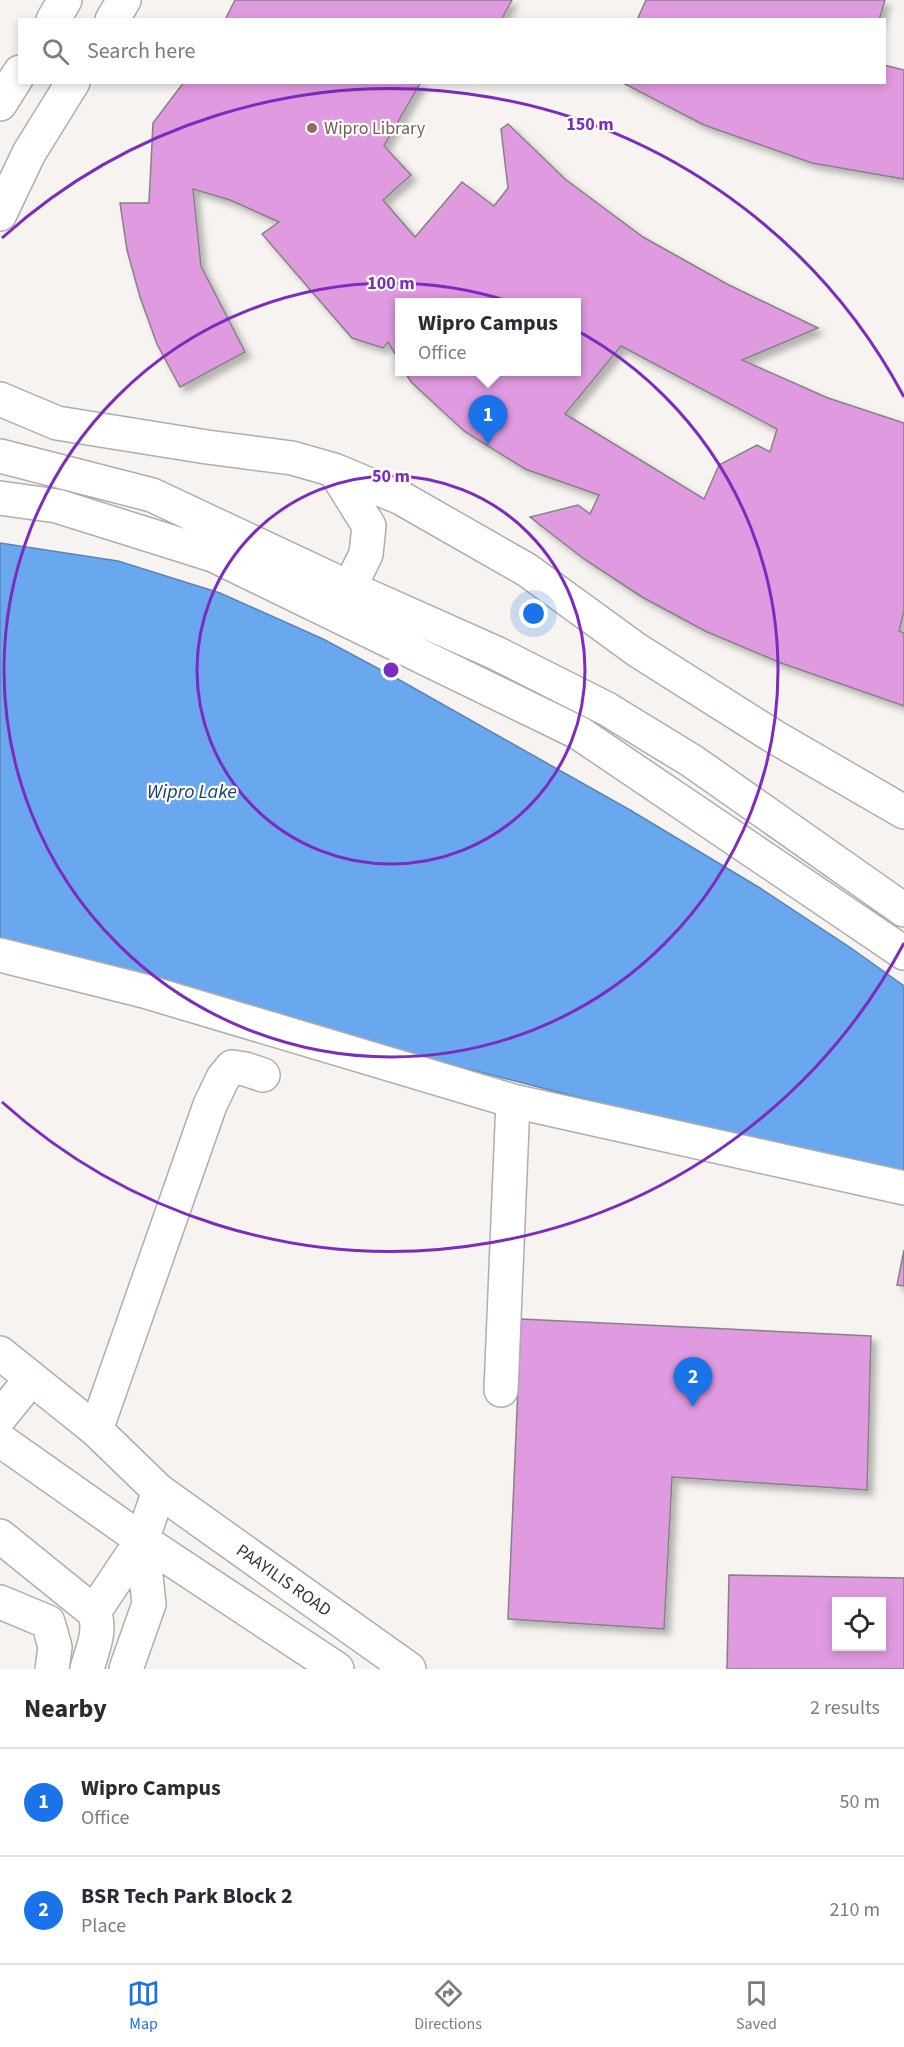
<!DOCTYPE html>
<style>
body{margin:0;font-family:"Source Sans 3",sans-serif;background:#f7f7f7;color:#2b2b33}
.controls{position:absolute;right:18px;bottom:18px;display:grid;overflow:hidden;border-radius:0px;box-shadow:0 3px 9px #0003}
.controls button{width:54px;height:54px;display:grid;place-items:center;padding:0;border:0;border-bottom:2px solid #e1e1e2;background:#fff;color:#2b2b33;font:30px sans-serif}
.you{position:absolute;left:534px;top:614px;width:21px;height:21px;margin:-15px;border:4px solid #fff;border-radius:50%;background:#1a73e8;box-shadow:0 0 0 9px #1a73e833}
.badge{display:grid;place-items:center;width:39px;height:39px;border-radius:50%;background:#1a73e8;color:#fff;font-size:20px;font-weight:700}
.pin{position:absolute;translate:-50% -50px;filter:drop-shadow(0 2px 3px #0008)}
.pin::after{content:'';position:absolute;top:32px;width:21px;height:18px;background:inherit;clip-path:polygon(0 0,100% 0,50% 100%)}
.popup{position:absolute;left:395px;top:298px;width:186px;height:78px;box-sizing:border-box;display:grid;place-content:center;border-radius:0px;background:#fff;filter:drop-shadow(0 2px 4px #0005);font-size:20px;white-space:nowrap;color:#7c7c81}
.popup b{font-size:22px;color:#2b2b33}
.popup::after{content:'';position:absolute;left:50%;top:100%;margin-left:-12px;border:12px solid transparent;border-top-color:#fff}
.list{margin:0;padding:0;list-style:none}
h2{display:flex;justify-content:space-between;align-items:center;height:78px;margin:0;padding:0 24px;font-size:26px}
h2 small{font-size:20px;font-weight:400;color:#7c7c81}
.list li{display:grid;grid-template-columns:39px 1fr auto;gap:18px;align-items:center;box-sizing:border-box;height:108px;padding:0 24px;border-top:2px solid #e1e1e2}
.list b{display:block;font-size:22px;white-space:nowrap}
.list p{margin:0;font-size:20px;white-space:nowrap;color:#7c7c81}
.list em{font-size:20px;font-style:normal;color:#7c7c81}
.icon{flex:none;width:33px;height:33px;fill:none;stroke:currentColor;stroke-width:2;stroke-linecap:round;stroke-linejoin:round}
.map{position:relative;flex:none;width:904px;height:1669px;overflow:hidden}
.search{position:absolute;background:#fff;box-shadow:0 3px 9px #0003;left:18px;right:18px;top:18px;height:66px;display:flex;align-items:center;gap:15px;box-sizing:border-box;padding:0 21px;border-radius:0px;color:#7c7c81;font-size:22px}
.sheet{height:294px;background:#fff}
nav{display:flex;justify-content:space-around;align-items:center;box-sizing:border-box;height:84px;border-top:2px solid #e1e1e2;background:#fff;font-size:16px;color:#7c7c81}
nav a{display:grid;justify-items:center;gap:3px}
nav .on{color:#1a73e8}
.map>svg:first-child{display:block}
.water{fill:#69a7ee;stroke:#5a85b6;stroke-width:1.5}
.building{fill:#e09adf;stroke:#858285;stroke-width:1.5;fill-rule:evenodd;filter:url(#shadow)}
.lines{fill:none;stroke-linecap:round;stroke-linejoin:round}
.minor-casing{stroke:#b1adaa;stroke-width:36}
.major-casing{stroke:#b1adaa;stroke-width:36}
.minor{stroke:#fff;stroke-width:33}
.major{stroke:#fff;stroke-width:33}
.ring{fill:none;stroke:#7b2cbf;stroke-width:3}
.education-dot{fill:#8d6e63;stroke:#fff;stroke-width:2}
.labels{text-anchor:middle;stroke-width:4.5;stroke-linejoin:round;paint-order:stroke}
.education-label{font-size:18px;fill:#785e54;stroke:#fff;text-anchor:start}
.street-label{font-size:18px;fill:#363533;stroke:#fff}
.water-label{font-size:20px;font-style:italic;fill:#15416e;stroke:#fff}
.centre{fill:#7b2cbf;stroke:#fff;stroke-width:3}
.ring-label{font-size:18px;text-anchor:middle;font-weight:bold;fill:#7b2cbf;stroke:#fff;stroke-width:4.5;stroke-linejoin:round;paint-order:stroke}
</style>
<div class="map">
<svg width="904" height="1669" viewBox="0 0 904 1669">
<defs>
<filter id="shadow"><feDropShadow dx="5.5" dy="5.5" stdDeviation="3" flood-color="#0004"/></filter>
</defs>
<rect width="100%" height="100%" fill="#f6f3f0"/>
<path class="water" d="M0,543L118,561L220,593L323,639L396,678L630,810L760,888L851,948L904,986V1183L527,1084L409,1054L18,943L0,939Z"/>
<path class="building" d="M235,0H512L501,20H225Z
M646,0H885L879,20H637Z
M884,65L904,70V179L812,163L704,125L621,82H884Z
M184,82H421L384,146L411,175L383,200L415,237L462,182L494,206L508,188L501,129L508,124L565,179L643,237L727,284L818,328L742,360L828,398L904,423V611L899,631L904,633V706L781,663L705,631L642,597L584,559L530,517L578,505L590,514L599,495L525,469L464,431L411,382L405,372H576V302H400V362L388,342L383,348L352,338L262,234L279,222L230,200L193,189L201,266L245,352L180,387L157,344L140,297L127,250L120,203H149L153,123ZM621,346L777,429L770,452L757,445L719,465L704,499L565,414Z
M904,1250V1286L897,1285Z
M521,1319L871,1336L867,1490L672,1477L664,1629L508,1619Z
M729,1575L904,1578V1669H727ZM836,1602H882V1646H836Z"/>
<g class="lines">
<g class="minor-casing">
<path id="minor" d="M112,20L124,0
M0,214L29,153L73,82
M0,399L57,423L207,447L292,458L334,470L401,498L527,570L637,650L773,736L904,812
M334,470L369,526L366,554L337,613
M0,955L144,991L513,1101L904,1188
M0,1353L96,1430L159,1491L142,1540L0,1440
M501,1390L513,1101
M0,1417L31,1379
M96,1430L210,1105L223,1078L232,1067L245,1069L263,1075
M159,1491L409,1669
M0,1536L94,1612C102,1630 92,1650 87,1669
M142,1540L337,1669
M0,1602L48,1622L55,1647L52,1669
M94,1612L142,1540
M126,1669L149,1604L142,1540"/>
</g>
<g class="major-casing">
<path id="major" d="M53,20L65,0
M0,104L20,72
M0,456L152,495L350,588L496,653L607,709L692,761L904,910
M0,498L57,506L213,555L579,733L904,953"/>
</g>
<use href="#minor" class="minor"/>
<use href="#major" class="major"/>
</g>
<g class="ring">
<circle cx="391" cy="670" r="194"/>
<circle cx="391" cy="670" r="387"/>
<path d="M904 943A581 581 0 0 1 2 1102M2 238A581 581 0 0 1 904 397"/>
</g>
<circle class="education-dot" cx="312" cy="128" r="6"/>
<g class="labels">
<g class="education-label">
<text x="324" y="134">Wipro Library</text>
</g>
<g class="street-label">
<text transform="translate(284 1580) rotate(35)" y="6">PAAYILIS ROAD</text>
</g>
<g class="water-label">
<text x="192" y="798">Wipro Lake</text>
</g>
</g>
<circle cx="391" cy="670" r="9" class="centre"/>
<g class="ring-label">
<text x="590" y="130">150 m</text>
<text x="391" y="289">100 m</text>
<text x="391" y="482">50 m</text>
</g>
</svg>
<div class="controls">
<button><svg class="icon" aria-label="locate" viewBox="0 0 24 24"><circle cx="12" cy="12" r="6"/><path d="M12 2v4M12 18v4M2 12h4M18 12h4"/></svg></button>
</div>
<div class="you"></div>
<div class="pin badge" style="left:488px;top:445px">1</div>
<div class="popup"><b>Wipro Campus</b>Office</div>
<div class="pin badge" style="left:693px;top:1407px">2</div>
<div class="search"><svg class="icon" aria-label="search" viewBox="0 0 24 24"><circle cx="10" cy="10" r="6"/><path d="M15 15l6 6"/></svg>Search here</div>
</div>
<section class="sheet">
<h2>Nearby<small>2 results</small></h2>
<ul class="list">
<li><span class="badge">1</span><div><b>Wipro Campus</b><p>Office</p></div><em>50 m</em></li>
<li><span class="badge">2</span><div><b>BSR Tech Park Block 2</b><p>Place</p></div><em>210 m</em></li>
</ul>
</section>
<nav>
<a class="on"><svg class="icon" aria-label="map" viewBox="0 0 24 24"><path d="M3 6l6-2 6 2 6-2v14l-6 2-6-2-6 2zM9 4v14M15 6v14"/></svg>Map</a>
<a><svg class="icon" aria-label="directions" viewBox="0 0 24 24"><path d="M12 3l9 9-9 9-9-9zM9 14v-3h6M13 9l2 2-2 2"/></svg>Directions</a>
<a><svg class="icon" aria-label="saved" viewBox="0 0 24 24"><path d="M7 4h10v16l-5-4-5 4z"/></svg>Saved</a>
</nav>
